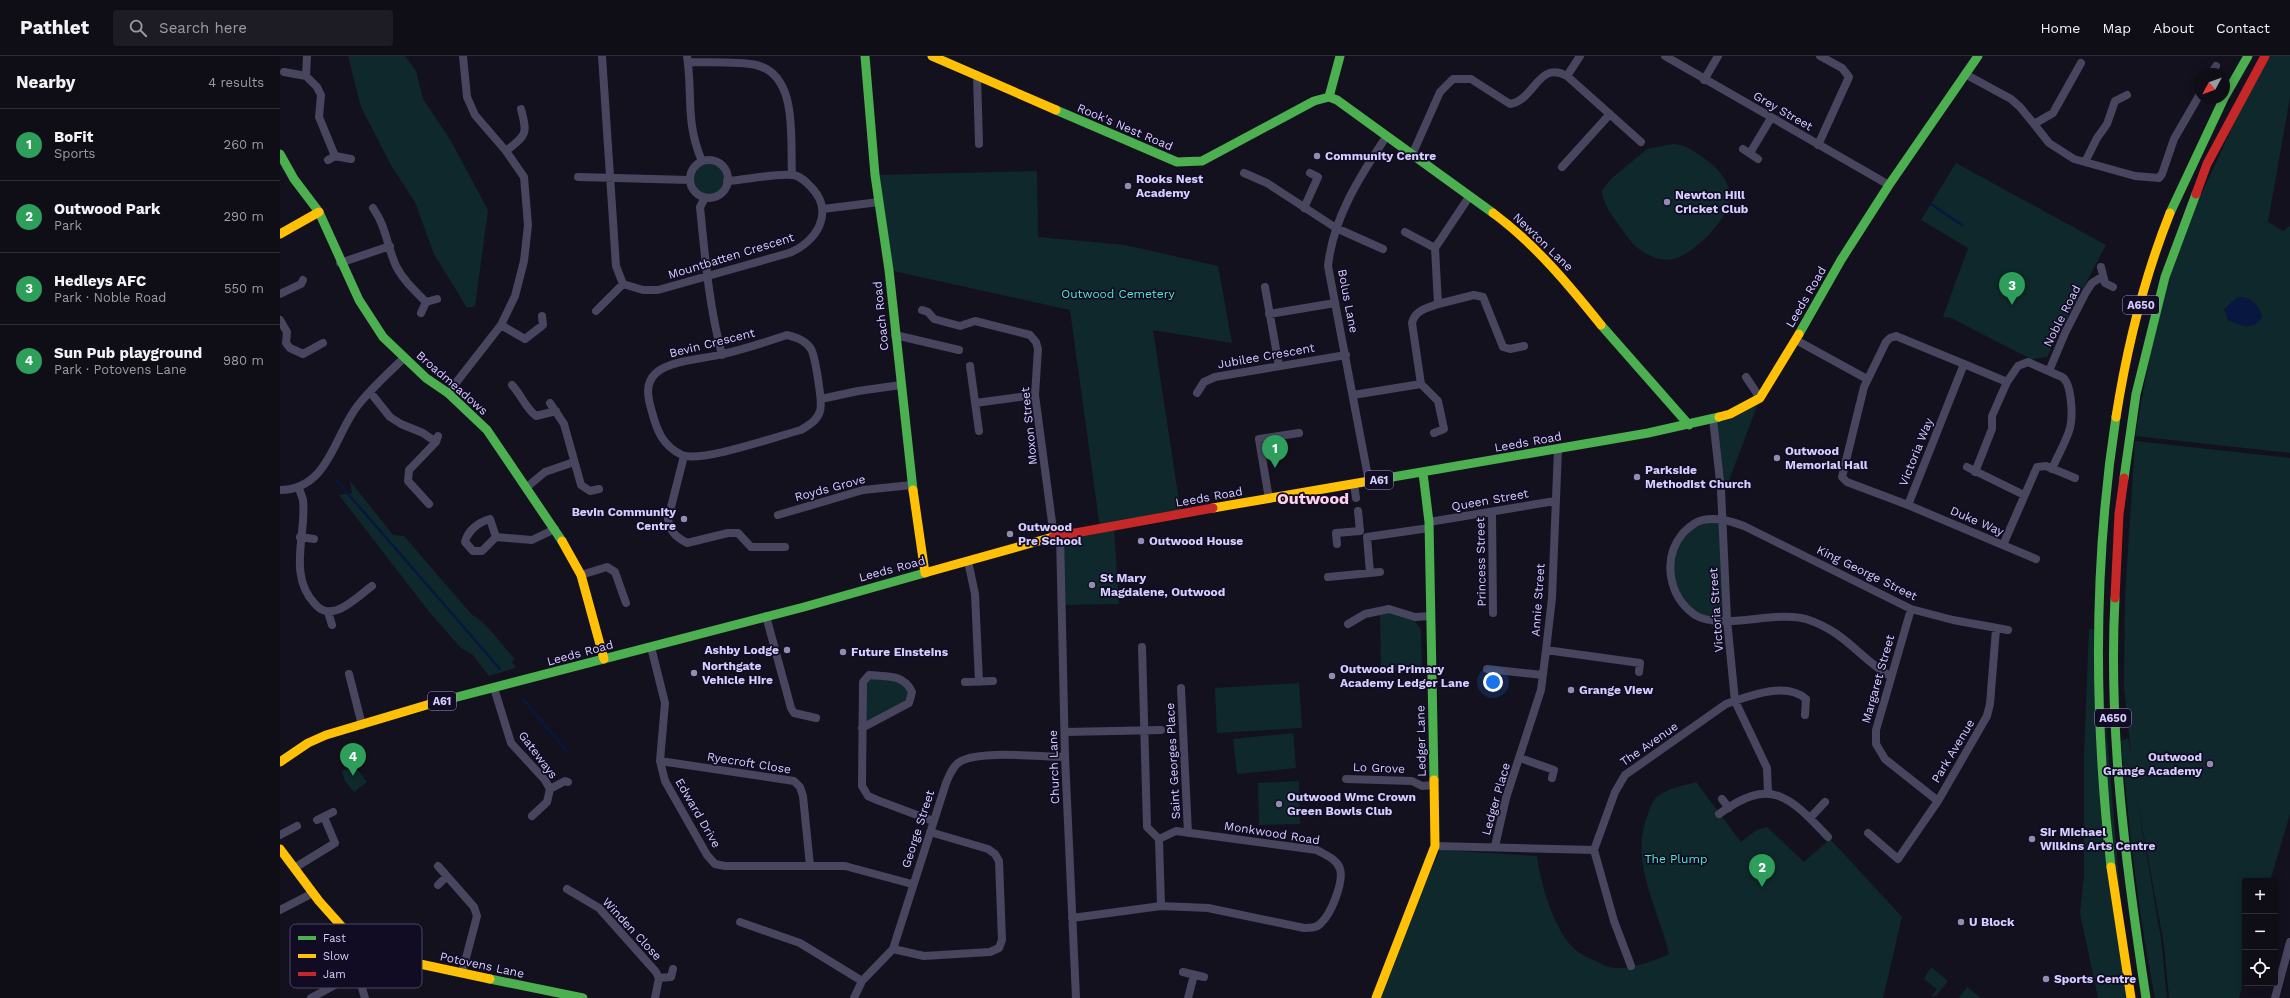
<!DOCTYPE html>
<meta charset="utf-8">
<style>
body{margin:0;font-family:"Work Sans",sans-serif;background:#1d1b23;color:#f1f3f6}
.controls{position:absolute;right:12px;bottom:12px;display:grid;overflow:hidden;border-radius:4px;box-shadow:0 2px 10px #0003}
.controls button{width:36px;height:36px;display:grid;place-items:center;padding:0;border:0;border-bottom:1px solid #2f2d35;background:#0f0d16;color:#f1f3f6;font:20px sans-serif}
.compass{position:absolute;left:1914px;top:12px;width:36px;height:36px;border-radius:50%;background:#0f0d16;box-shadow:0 2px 10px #0003;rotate:229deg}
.you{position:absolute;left:1213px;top:626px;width:14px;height:14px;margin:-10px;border:3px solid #fff;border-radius:50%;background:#1a73e8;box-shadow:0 0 0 6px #1a73e833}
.badge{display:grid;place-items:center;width:26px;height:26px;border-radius:50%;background:#928cb0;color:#fff;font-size:13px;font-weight:700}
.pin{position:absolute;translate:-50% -33px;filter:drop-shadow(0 1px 2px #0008)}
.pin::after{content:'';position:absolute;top:21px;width:14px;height:12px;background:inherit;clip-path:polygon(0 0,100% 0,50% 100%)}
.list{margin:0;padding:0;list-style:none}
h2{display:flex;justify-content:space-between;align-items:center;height:52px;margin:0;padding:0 16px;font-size:17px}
h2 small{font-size:13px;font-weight:400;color:#9b9ca1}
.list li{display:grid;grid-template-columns:26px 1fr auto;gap:12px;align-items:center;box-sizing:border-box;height:72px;padding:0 16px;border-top:1px solid #2f2d35}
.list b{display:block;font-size:15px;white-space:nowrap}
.list p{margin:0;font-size:13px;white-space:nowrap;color:#9b9ca1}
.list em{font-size:13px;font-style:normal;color:#9b9ca1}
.icon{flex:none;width:22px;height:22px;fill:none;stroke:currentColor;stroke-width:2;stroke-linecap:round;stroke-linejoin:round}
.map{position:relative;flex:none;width:2010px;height:942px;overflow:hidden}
header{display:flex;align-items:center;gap:24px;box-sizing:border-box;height:56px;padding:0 20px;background:#0f0d16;border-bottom:1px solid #2f2d35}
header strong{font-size:19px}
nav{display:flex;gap:22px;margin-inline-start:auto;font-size:14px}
.search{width:280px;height:36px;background:#1d1b23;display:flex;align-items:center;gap:10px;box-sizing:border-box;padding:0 14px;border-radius:4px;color:#9b9ca1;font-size:15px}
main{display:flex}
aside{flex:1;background:#0f0d16}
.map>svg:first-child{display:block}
.green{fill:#0f282b}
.water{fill:#07173f}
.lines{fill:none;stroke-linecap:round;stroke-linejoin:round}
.stream{stroke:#07173f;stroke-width:2.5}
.street{stroke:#48455f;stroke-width:8}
.fast{stroke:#4caf50;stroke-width:9}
.slow{stroke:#ffc107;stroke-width:9}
.jam{stroke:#c62828;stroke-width:9}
.poi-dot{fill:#928cb0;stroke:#110c23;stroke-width:1.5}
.labels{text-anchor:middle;stroke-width:3.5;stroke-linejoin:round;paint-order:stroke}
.shield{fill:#110c23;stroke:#9b94bd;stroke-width:1}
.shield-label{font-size:11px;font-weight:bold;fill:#d6ceff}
.street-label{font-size:12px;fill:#d6ceff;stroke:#110c23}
.poi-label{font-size:12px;font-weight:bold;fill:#d6ceff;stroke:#110c23;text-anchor:start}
.park-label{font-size:12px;fill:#51e8cc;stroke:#110c23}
.district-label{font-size:16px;font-weight:bold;fill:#ffd0eb;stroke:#110c23}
.key{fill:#110c23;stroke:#4c4665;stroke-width:1}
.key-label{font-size:11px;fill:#d6ceff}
</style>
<header>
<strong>Pathlet</strong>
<div class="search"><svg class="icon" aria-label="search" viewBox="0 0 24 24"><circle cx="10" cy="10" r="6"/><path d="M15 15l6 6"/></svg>Search here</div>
<nav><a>Home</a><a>Map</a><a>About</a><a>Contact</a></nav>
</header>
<main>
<aside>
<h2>Nearby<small>4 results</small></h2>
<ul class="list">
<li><span class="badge" style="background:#2e9e5b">1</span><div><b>BoFit</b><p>Sports</p></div><em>260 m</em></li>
<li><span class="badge" style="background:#2e9e5b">2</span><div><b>Outwood Park</b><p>Park</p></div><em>290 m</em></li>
<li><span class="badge" style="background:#2e9e5b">3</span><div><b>Hedleys AFC</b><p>Park · Noble Road</p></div><em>550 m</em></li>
<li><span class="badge" style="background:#2e9e5b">4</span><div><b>Sun Pub playground</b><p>Park · Potovens Lane</p></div><em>980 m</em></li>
</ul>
</aside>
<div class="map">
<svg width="2010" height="942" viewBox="0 0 2010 942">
<rect width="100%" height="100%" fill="#14111e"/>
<path class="green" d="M68,0H125L136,15L143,43L171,85L208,154L195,250L187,252L154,198L135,146L112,111L81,51Z
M1985,0H2010V41L1988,166L2003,175L2010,170V397L1855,380L1885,217Z
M1393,88C1406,88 1418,98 1428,105C1438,113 1448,124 1450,138C1453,160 1413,199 1393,203C1375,207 1355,193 1346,179C1338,167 1322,149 1322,134L1332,122L1367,93Z
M410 123a19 19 0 1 1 38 0a19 19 0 1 1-38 0Z
M1676,107L1826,189L1767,301L1751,303L1671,262L1663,261L1688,192L1641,164Z
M757,115L758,181L845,189L938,210L952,287L873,274L901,458L834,470L839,548L782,549L780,479L820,472L790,254L609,214L595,119Z
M1480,342L1448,427L1441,434L1433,363Z
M1855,385L2010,402V758L1990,825H1965V919L1959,942H1889L1884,889L1856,737L1881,883L1887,942H1875C1858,857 1849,771 1841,685L1848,682L1851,698L1844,630L1845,541Z
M70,425L113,479L124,480L192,559C202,562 225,592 235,603L232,606L236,612L209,620L192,598L181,592L150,557L59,439L72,437Z
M1443,463L1447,564L1416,559L1394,533L1391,499L1397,484L1422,464Z
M1100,554L1135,561L1136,567L1141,573L1142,614L1103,616L1101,610Z
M1809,573L1818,574L1849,942H1818L1800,857L1804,819V699Z
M589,619L628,627L629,647L582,672L583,626Z
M1019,627L1022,672L937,677L935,632Z
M1013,677L1016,712L957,718L953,683Z
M69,712L77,713L87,726L74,736L65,725L62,715Z
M1019,725L1020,768L979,769L978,727Z
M1416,726L1461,786L1475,775L1487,771L1524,806L1550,783L1622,861L1603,942H1096L1160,794L1257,800C1260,826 1275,879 1297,895C1302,899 1309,902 1316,905C1321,908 1330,912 1336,912C1353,913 1374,905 1389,898C1379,853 1348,805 1368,758C1370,752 1373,744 1378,740C1388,732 1404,730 1416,726Z
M1651,911L1668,925L1656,940L1651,941L1657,933L1644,923Z
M1687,931L1701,942H1679Z"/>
<path class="water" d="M1958,241C1971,240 1980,249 1982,262C1972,275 1961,270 1948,264L1944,253Z"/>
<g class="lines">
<path class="stream" d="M1651,148L1682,169
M56,424L220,613
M243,643L287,695"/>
<path class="street" d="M27,0L26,20L37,31L41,39L39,61L55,100L71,103
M322,0L336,210L343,228L363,234H378L509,197C537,186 556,155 530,130C525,125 519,119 512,119C498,117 464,124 447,125
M407,0C413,40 405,66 422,105
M1385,0L1609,129
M408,6C429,7 456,5 476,9C519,19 510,84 512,119
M4,16L26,20
M1685,18L1731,43L1740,51L1754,68L1773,57L1801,7
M1931,18L1936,10
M697,19L699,88
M1287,20L1300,0
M1424,24L1438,0
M1754,68L1769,87L1794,103L1855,120L1879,122L1882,118L1894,83L1920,38
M1538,89L1569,21L1562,12L1540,0
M1463,93L1478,103
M226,95C246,79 248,79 241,53
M1470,97L1491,62
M1132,99L1160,36L1173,23H1191L1230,48C1255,44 1258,4 1287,20L1361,86
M48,104L55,100
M410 123a19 19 0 1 1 38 0a19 19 0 1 1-38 0Z
M1805,106L1817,82L1827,68L1835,45L1847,39
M1282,111L1330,58
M964,117L987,127L1056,172L1103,193
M298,121L410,124
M425,142L420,151C425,201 429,250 442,299
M93,152C106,170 107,190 116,210C123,224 135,235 146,246
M1024,152L1038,121L1030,117
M543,153L599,146
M1125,176L1155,192L1158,248C1147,252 1135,254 1132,267L1141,328L1158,345L1164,373L1154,377
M1155,192L1189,141
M60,207L110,190
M1821,211L1825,227L1833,231
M985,231L999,310
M0,238L21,228L23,224
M1158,248L1194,239L1203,241L1223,291L1230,293L1244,290
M642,254L648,256L654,263L680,270L695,265L750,279L756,286L758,293L755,339L774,481
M316,255L343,228
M141,257L146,246L157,243
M989,258L1055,247
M0,264L7,276L6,287L10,292L23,298L43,287
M221,269L245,283L263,269L262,260
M507,279C517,282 525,284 531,293C535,300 543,347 540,355C537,365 529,369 521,374C498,380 421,407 402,399C383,390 377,375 372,356C368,342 364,328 376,317C390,304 425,303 443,298C465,293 486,286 507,279Z
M615,279L679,294
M1616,280L1684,308L1628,449L1567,426L1562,421L1584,331L1606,286L1610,282Z
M1516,284L1587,323
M1684,308L1727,326
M690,310L699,375
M1769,315L1785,277L1806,236L1812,227L1823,220
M1466,321L1480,342
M232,329C242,340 245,351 256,360L276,355
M90,336L110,361L121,368L143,377L156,386
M168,337L221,269L235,240L244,205L248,169L244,121L226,95L195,59L187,41L183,0
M917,337L924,326L935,321L1066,299
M1073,339L1141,328
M541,343L578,335L621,329
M270,347L284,368L301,429L310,435L319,433
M695,347L755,339
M1433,363L1441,434L1447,564L1455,645L1487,712L1488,737
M1278,393L1272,542L1266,594L1360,607L1359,616
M404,400L388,463C390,476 396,481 407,487L448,477H458L471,491H505
M1687,411L1744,439
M1695,416L1712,373V360L1727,326L1738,310L1748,306L1782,321C1792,327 1793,361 1790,372C1786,386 1778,399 1772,413
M1089,426L1048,210C1053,162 1080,120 1106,81
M1074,428L1076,442
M247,431L265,416L294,406
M19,432C20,436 22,440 23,444C27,477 7,519 35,548C41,555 47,557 57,554C69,550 81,538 92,530
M0,434C49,434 54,378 79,348C92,332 108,317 124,302
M989,443L979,383L1019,377
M149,448L128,425L129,414L156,386L158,380
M1628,449L1756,503
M1212,456L1213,557
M498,459L583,434L632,429
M1149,466L1275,445
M780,479L785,701L796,942
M20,481L34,483
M216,481L210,463C199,466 188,474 185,486L193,495H202L216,481L252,484L275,473
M1057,488L1056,477L1080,475L1078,455
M1723,489L1757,411L1766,410L1795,422
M688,505L695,538L699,626
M1090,517L1087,481L1149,472
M301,519L327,511L335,516L346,547
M1048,521L1100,516
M1631,553L1596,674V688L1605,703L1658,745
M48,556L52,569
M486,560L511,652L514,657L536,662
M1068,568L1085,558L1109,553L1135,561L1151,560
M371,591L385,647L380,705L385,725L427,799L435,808L445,810H565L632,828
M862,591L867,771L879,783
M1207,613L1263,619
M69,618L82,669
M1610,620C1578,601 1566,576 1526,563C1496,554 1440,575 1415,559C1388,540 1382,502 1403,477C1408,472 1416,465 1423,464C1438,461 1450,465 1464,470L1631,553L1673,564L1728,574
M685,626L713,625
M214,632L231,687L265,724L270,733L267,746L252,760
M901,632L908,777
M582,672L629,647L632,636C624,618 608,621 589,619L583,626L582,730L588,740L597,744L653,765
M785,676L881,674
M1240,702L1274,714L1272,722
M380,705L514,725L520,731L523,740L530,810
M1066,723L1132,725L1142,730L1154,729
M270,733L285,725L288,726
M1442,743L1449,752
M1439,758C1491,720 1509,740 1548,781
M1530,762L1545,746
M37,764L53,756
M1588,777L1618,803L1658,745L1707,660L1710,648L1716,573
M0,779L17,770
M879,783L881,850
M1155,790L1314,794
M1215,790L1226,742L1261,634L1266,594
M158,810L194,851L197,860L182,917
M16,811L55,787L44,761
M158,829L167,820
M287,833L319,852L376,916L379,922L375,942
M0,854L33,837
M792,862L881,850L928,852L1024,872C1030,872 1037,872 1041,867C1051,858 1064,826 1060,813C1057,803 1045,799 1037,794L896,775L879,783
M460,866L520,887L582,925
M79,890C79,908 79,925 85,942
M613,893L644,900L710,896L719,892L722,884L719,805L715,798L708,793L650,776
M1351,910L1334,865L1314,794L1335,736L1345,719L1446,648C1469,640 1506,625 1526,643L1525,659
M903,916L924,921
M379,922L391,921L393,913
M31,942L79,916
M574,942L582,925L613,893L666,727C669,720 673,709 681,705C702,694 760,701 785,701
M908,942L914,919
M1995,942L2010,886"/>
<path class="fast" d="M585,0L595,119L609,214L633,434
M1049,41L1060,0
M1944,42L1968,0
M776,54L897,106L922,105L1034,45L1049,41L1057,44L1213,157
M0,98L14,123L39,156L79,244L103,281L146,322L168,337L207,374L282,485
M1890,157L1944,42
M1321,269L1409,369
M1519,278L1561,204L1609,129L1698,0
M1143,417L1149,466L1154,724
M1844,422L1856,338L1885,221L1916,138
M1101,423L1368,377L1439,361
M1835,542C1828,676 1846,810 1866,942
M150,648L524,551L648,516
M1831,811C1814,661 1813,509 1836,361
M210,923L303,942"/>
<path class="slow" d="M652,0L776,54
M1213,157C1255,188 1289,229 1321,269
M0,178L39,156
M1439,361L1450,358L1480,342L1519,278
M1836,361C1847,291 1864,222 1890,157
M633,434L645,517
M933,452L1101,423
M282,485L301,519L324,603
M648,516L773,481
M0,706L28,687L46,679L150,648
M0,793L39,845L79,890L98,899L210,923
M1831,811L1851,942
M1096,942L1155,790L1154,724"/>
<path class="jam" d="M1916,138L1927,108L1985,0
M773,481L933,452
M1835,542L1839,458L1844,422"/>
</g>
<g class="poi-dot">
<circle cx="1037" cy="100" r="4"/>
<circle cx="848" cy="130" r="4"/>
<circle cx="1387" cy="146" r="4"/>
<circle cx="1497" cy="402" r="4"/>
<circle cx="1357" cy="421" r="4"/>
<circle cx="404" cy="463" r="4"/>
<circle cx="730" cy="478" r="4"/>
<circle cx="861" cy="485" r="4"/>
<circle cx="812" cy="529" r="4"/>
<circle cx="507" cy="594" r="4"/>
<circle cx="563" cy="596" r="4"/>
<circle cx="414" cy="617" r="4"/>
<circle cx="1052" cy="620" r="4"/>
<circle cx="1291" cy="634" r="4"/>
<circle cx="1930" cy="708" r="4"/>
<circle cx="999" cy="748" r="4"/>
<circle cx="1752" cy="783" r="4"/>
<circle cx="1681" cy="866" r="4"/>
<circle cx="1766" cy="923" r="4"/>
</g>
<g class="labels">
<g class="shield">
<rect x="1843" y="240" width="36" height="18" rx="3"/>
<rect x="1085" y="415" width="28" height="18" rx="3"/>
<rect x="148" y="636" width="28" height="18" rx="3"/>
<rect x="1815" y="653" width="36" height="18" rx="3"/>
</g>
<g class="shield-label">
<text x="1861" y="253">A650</text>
<text x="1099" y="428">A61</text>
<text x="162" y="649">A61</text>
<text x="1833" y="666">A650</text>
</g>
<g class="street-label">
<text transform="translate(1503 55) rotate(30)" y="4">Grey Street</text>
<text transform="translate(845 71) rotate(23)" y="4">Rook's Nest Road</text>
<text transform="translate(1263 186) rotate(44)" y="4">Newton Lane</text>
<text transform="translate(451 200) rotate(-17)" y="4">Mountbatten Crescent</text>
<text transform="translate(1526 241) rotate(-60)" y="4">Leeds Road</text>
<text transform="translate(1068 245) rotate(79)" y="4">Bolus Lane</text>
<text transform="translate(601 260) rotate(-96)" y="4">Coach Road</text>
<text transform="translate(1782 260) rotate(-63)" y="4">Noble Road</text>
<text transform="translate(432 287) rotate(-14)" y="4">Bevin Crescent</text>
<text transform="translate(986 300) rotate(-10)" y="4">Jubilee Crescent</text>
<text transform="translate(172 327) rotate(41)" y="4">Broadmeadows</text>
<text transform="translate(749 370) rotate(-96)" y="4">Moxon Street</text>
<text transform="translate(1248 386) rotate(-10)" y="4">Leeds Road</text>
<text transform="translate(1636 396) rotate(-68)" y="4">Victoria Way</text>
<text transform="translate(550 432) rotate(-15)" y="4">Royds Grove</text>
<text transform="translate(929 441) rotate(-10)" y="4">Leeds Road</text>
<text transform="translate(1210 444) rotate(-10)" y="4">Queen Street</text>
<text transform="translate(1697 465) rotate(23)" y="4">Duke Way</text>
<text transform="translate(1201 506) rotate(-91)" y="4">Princess Street</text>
<text transform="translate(612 513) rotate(-15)" y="4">Leeds Road</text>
<text transform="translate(1587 517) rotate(26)" y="4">King George Street</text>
<text transform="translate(1258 544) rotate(-86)" y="4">Annie Street</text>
<text transform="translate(1436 554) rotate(-94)" y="4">Victoria Street</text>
<text transform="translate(300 597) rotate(-15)" y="4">Leeds Road</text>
<text transform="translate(1598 623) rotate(-74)" y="4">Margaret Street</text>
<text transform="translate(1141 685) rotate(-91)" y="4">Ledger Lane</text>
<text transform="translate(1369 688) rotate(-35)" y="4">The Avenue</text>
<text transform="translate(1673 695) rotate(-59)" y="4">Park Avenue</text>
<text transform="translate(258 699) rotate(53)" y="4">Gateways</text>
<text transform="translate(893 705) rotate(-93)" y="4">Saint Georges Place</text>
<text transform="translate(469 707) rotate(9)" y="4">Ryecroft Close</text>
<text transform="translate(774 711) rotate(-92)" y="4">Church Lane</text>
<text transform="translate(1099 712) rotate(2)" y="4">Lo Grove</text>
<text transform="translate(1216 743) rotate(-74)" y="4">Ledger Place</text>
<text transform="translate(418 757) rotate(60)" y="4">Edward Drive</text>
<text transform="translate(638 773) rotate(-72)" y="4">George Street</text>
<text transform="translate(992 777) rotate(9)" y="4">Monkwood Road</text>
<text transform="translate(352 873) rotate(47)" y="4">Winden Close</text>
<text transform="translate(202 909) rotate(12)" y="4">Potovens Lane</text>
</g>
<g class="poi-label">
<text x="1045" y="104">Community Centre</text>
<text x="856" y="127">Rooks Nest<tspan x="856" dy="14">Academy</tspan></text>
<text x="1395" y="143">Newton Hill<tspan x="1395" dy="14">Cricket Club</tspan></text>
<text x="1505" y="399">Outwood<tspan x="1505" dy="14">Memorial Hall</tspan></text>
<text x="1365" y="418">Parkside<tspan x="1365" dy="14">Methodist Church</tspan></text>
<text x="396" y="460" text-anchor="end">Bevin Community<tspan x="396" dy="14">Centre</tspan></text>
<text x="738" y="475">Outwood<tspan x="738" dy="14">Pre School</tspan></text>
<text x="869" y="489">Outwood House</text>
<text x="820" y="526">St Mary<tspan x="820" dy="14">Magdalene, Outwood</tspan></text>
<text x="499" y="598" text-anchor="end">Ashby Lodge</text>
<text x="571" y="600">Future Einsteins</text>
<text x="422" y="614">Northgate<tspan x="422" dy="14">Vehicle Hire</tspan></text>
<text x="1060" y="617">Outwood Primary<tspan x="1060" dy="14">Academy Ledger Lane</tspan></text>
<text x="1299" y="638">Grange View</text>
<text x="1922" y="705" text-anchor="end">Outwood<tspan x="1922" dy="14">Grange Academy</tspan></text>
<text x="1007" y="745">Outwood Wmc Crown<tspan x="1007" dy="14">Green Bowls Club</tspan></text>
<text x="1760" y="780">Sir Michael<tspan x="1760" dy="14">Wilkins Arts Centre</tspan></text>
<text x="1689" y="870">U Block</text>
<text x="1774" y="927">Sports Centre</text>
</g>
<g class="park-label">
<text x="838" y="242">Outwood Cemetery</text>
<text x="1396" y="807">The Plump</text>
</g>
<g class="district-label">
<text x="1033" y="448">Outwood</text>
</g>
</g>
<rect x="10" y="868" width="132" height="64" rx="6" class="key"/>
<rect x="18" y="880" width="18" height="4" fill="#4caf50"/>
<rect x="18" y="898" width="18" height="4" fill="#ffc107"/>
<rect x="18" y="916" width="18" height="4" fill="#c62828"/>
<g class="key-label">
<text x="43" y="886">Fast</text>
<text x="43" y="904">Slow</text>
<text x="43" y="922">Jam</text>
</g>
</svg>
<div class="controls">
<button>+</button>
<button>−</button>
<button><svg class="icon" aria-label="locate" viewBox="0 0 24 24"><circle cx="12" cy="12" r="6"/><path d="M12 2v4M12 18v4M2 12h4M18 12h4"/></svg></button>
</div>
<svg class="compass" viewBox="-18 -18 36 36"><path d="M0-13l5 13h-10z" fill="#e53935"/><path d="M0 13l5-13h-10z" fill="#9b9ca1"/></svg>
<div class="you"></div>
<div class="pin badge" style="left:995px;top:412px;background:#2e9e5b">1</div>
<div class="pin badge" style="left:1482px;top:831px;background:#2e9e5b">2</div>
<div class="pin badge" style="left:1732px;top:249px;background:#2e9e5b">3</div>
<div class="pin badge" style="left:73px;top:720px;background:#2e9e5b">4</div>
</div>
</main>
